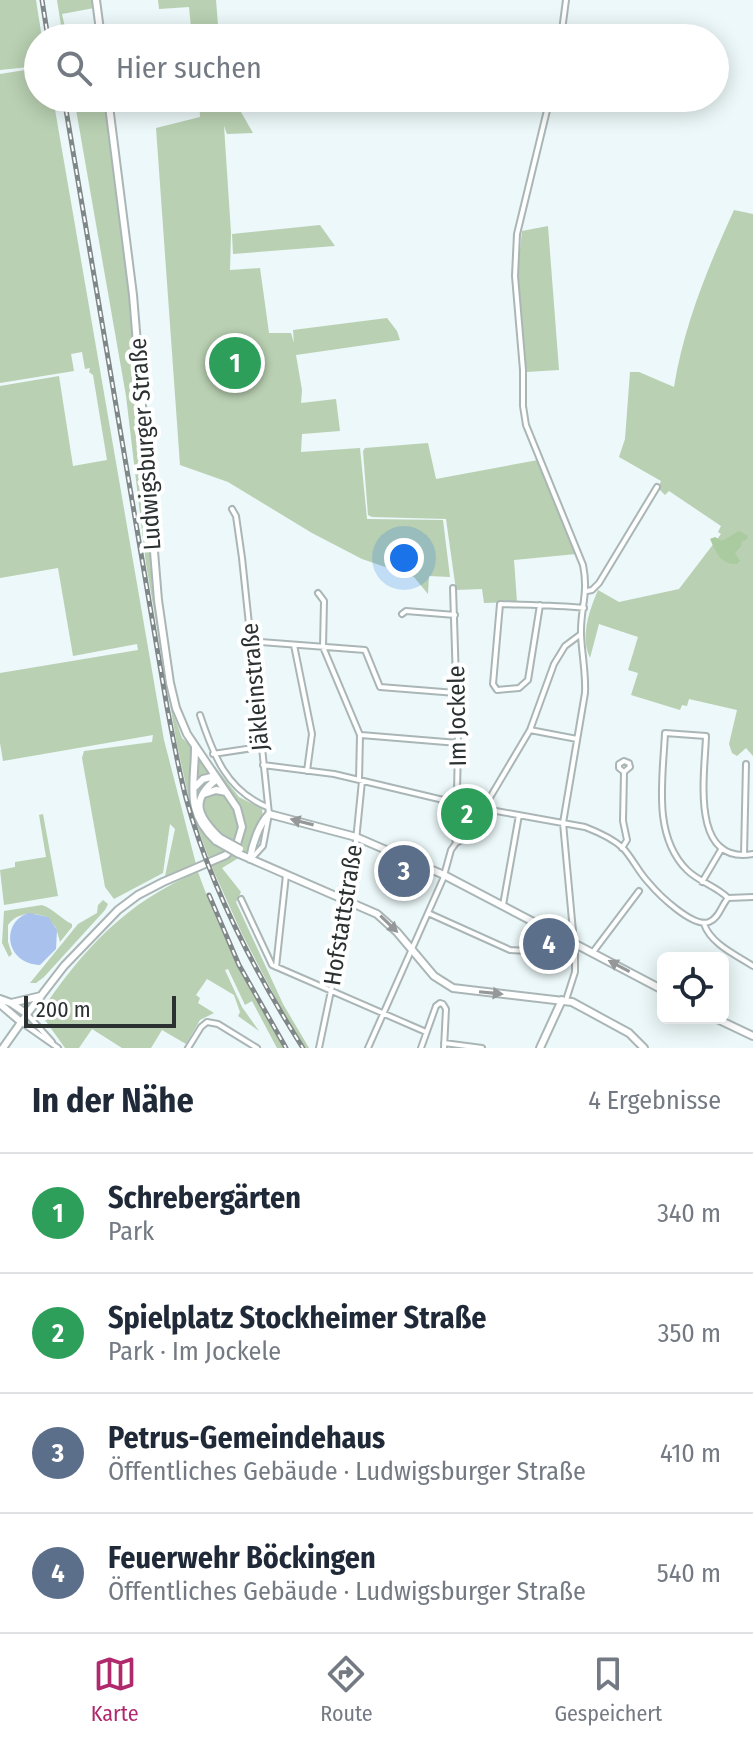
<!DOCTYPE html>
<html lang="de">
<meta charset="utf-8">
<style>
body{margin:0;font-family:"Fira Sans Condensed",sans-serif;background:#f6f6f7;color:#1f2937}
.controls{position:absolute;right:24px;bottom:24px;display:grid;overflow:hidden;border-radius:12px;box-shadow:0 4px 20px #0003}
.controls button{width:72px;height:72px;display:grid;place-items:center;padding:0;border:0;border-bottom:2px solid #e0e1e3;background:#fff;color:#1f2937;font:40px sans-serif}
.scale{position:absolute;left:24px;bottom:20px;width:152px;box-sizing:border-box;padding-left:8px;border:4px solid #2b3030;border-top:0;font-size:22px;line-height:28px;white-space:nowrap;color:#2b3030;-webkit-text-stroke:6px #fff;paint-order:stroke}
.you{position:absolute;left:404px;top:558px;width:28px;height:28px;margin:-20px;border:6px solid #fff;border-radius:50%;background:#1a73e8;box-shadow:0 0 0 12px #1a73e833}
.badge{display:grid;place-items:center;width:52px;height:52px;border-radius:50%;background:#b0296d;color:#fff;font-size:26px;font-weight:700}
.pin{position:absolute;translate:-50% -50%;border:4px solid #fff;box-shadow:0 2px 8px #0006}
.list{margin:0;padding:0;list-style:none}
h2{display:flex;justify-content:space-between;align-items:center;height:104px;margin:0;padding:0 32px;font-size:34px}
h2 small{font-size:26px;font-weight:400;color:#747a83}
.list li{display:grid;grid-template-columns:52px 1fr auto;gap:24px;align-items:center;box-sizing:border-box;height:120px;padding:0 32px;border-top:2px solid #e0e1e3}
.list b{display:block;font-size:30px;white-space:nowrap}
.list p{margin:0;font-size:26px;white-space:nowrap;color:#747a83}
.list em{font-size:26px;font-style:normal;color:#747a83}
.icon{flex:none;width:44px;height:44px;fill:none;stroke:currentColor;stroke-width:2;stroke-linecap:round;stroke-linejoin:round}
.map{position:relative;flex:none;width:753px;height:1048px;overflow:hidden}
.search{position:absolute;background:#fff;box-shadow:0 4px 20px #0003;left:24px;right:24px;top:24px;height:88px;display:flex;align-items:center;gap:20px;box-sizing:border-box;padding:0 28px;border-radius:44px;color:#747a83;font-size:30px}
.sheet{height:584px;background:#fff}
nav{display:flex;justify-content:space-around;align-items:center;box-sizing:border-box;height:112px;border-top:2px solid #e0e1e3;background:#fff;font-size:22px;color:#747a83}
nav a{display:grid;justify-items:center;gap:4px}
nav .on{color:#b0296d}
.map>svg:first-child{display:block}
.green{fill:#b9d0b2}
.forest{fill:#aacaa0}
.water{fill:#a9c1ed}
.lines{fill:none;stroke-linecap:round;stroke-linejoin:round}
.street-casing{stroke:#aab6b6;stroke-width:8}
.secondary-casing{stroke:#aab6b6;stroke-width:10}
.primary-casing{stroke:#aab6b6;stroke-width:10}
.street{stroke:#fff;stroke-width:4}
.secondary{stroke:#fff;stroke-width:6}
.primary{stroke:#fff;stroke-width:6}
.rail-casing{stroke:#7f8788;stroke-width:5}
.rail{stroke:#fff;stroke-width:2;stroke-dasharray:6;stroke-linecap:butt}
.secondary-bridge-casing{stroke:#aab6b6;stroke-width:10;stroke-linecap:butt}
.secondary-bridge{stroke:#fff;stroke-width:6}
.oneway{fill:#959898}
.labels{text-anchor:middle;stroke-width:8;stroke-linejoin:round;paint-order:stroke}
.street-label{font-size:24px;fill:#2b3030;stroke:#fff}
</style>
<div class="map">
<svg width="753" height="1048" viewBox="0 0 753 1048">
<rect width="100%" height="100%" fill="#ecf8f9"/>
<path class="green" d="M0,0H36L42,38H38V66L0,70Z
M57,0H93L94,8L62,14L66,32L97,27L98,38H63Z
M158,0H216L219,38H192L189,7L159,9Z
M38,68V98H53L164,740L196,864L165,876L175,829L170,824L163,873L114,899L105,887L82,758L84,751L152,742L153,735L3,761L0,743V673L138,650L137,644L73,656L58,568L0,578V386L59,376L73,466L107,460L93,375L89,372L90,368L85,369L82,352L71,354L74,371L0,383V74Z
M74,98H106L129,281L153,581L171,707L182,738L212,763L239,797L262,809L263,817L250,851L222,868L241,892L236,902L283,1004L309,1048H306L286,1018L242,934L214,872L192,813L177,745L146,564L126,396Z
M199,98H233L253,133L227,134L224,126L231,233L230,270L260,268L269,333H291L294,343L293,330L387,318L397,331L400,340L296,355L302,390L301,403L336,399L340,431L302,434L301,452L360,448L367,519L443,520L450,577L429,576L428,594L414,577L362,559L312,533L228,482L180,465L156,128L200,117Z
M734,210L753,214V756L746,748L737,756L732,753L729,744L737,710L689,699L687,706L682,705L680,710L631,695L638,673L628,670L638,637L599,624L590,658C580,637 589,611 598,590L619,602L679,589L721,534L718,532L721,526L669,491L665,495L658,488L661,481L619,457L625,439L630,372H639L674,387C684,325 708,267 734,210Z
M320,225L335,246L233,254L232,234Z
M548,226L559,370L526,372L517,277L522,231Z
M428,443L436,479L538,460L576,554L514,560L517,602L484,603L482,589L456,590L446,519L372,517L368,515L363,451L365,448Z
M43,814L58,896L4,905L0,870L15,867V862L46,857L39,815Z
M198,872C220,934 250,991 284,1048H277L252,1001L245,1005L228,969L225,970L242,1007L259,1031L238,1016L240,1012L234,995L207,979L196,995L200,998L198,1003L214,1013L200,1020L186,1044L162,1030L151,1048H122L92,1029L79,1048H65L40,1013C83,949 126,902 198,872Z
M103,900L108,904L105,910L44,977L36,983H30L78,924L97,913L98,905Z
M42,905C54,909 61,919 72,924V927L60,942L56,928L47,917C33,912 17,912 8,925V942L12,954L9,957L2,943L4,911Z"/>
<path class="forest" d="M739,531L748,536L746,540L742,541L741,546L735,553L740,561L737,564C721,565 716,552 710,539L715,537L722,541Z"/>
<path class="water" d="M29,913L48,917L57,930L56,949L40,965C5,964 0,922 29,913Z"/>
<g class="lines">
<g class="street-casing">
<path id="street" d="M561,38L566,0
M550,98L517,234L515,276L523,370V406L526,425L583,565C589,594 580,609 581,635C582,655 586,673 585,693L563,823L575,953V972L566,1000
M232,509L236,516L242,558L269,814L263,846L252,858
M453,588L458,743L457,793L453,829L456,843
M587,591L592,590L599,583L657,487
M318,593L324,601L323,647L360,735L359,780
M540,605L528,680L519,688L497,690L493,684L500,604C528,605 556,605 584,608
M402,614L406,611L455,615
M249,641L365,650L380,687L456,693
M294,645L312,734L307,771
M200,715C213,754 226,790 267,807
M530,730L577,739
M361,735L458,743
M213,754L260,747
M263,765L334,774L456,803
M485,809L585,827C598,832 613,839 623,848C633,859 639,873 649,883C659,895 693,928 709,922C719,918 721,906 728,898L753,897
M622,848L627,840L623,821L624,772L630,767L629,763L624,761L619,764V768L624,772
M744,855L746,764
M702,882L722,848
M728,898C716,886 699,882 687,870C652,835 663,778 665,733L706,736C705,773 689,865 753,854
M241,899L272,965L426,1032
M503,905L519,815
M428,913L510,950L528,951L541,925
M704,924C711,944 736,955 753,966
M593,952L639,891
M276,967L286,875
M27,1014L52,1042
M21,1022L58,1048
M444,1043L482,1048
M188,1048L201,1027L207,1022L218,1024L257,1048
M319,1048L350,900L362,781
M368,1048L443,879L451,850L456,843L466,838L530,730L554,664L565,646L581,634
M421,1048L436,1006L440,1003L443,1004L446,1009L444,1048"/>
</g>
<g class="secondary-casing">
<path id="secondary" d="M96,0L101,38
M195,747C195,786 184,811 216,841
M217,779C189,800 198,817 220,838
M195,787L203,779L215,776
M204,794L216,790L226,792
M237,853L377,914L397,932L434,976L453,988L572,1002L629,1033L644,1048
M250,859C252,845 259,824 269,814L356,837L444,875L663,990
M11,1003L41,996
M27,1014L64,966L118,910L138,895L163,882L226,855L237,844L242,827L237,808L187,734L176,708L170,683L158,600L133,295L108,98
M715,1018L753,1036
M540,1048L562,1000"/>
</g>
<g class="primary-casing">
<path id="primary" d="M0,999L11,1003L27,1014L3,1048
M0,1004L21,1022"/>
</g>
<use href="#street" class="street"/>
<use href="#secondary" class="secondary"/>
<use href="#primary" class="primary"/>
<g class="rail-casing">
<path id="rail" d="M42,0L48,38
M64,98L167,707C173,737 178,768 186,798C210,886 254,971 303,1048
M209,895L239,965L286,1048"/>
</g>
<use href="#rail" class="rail"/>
<g class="secondary-bridge-casing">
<path id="secondary-bridge" d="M220,838L240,849
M216,841L237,853"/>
</g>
<use href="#secondary-bridge" class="secondary-bridge"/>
</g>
<defs><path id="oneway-solid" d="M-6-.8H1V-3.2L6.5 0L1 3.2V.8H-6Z" transform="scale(2)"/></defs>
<g class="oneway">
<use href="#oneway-solid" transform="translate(302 822) rotate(-166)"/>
<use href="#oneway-solid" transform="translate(389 924) rotate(44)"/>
<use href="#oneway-solid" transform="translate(619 966) rotate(-152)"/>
<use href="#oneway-solid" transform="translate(491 993) rotate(6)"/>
</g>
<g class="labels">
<g class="street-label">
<text transform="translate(145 444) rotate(-94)" y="8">Ludwigsburger Straße</text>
<text transform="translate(255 687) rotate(-95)" y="8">Jäkleinstraße</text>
<text transform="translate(457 716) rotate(-91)" y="8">Im Jockele</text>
<text transform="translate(343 915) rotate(-81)" y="8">Hofstattstraße</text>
</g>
</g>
</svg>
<div class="controls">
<button><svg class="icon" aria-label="locate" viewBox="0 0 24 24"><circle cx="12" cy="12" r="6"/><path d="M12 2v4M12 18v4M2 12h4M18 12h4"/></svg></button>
</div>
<div class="scale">200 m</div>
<div class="you"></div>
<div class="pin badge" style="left:235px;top:363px;background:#2e9e5b">1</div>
<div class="pin badge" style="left:467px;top:814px;background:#2e9e5b">2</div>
<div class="pin badge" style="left:404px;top:871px;background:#5c6f8a">3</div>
<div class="pin badge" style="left:549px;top:944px;background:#5c6f8a">4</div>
<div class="search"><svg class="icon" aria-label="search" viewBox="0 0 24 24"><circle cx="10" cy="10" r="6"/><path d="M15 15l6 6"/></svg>Hier suchen</div>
</div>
<section class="sheet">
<h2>In der Nähe<small>4 Ergebnisse</small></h2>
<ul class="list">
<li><span class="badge" style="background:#2e9e5b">1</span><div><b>Schrebergärten</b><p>Park</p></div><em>340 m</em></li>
<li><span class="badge" style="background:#2e9e5b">2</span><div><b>Spielplatz Stockheimer Straße</b><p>Park · Im Jockele</p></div><em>350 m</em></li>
<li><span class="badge" style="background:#5c6f8a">3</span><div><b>Petrus-Gemeindehaus</b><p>Öffentliches Gebäude · Ludwigsburger Straße</p></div><em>410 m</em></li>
<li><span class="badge" style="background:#5c6f8a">4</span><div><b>Feuerwehr Böckingen</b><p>Öffentliches Gebäude · Ludwigsburger Straße</p></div><em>540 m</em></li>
</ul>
</section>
<nav>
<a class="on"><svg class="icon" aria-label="map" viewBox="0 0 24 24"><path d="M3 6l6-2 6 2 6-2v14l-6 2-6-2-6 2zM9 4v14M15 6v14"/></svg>Karte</a>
<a><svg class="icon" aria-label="directions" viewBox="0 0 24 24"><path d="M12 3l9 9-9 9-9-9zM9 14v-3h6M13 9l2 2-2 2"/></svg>Route</a>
<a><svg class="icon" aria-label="saved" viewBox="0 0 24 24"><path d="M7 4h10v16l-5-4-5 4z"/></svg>Gespeichert</a>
</nav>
